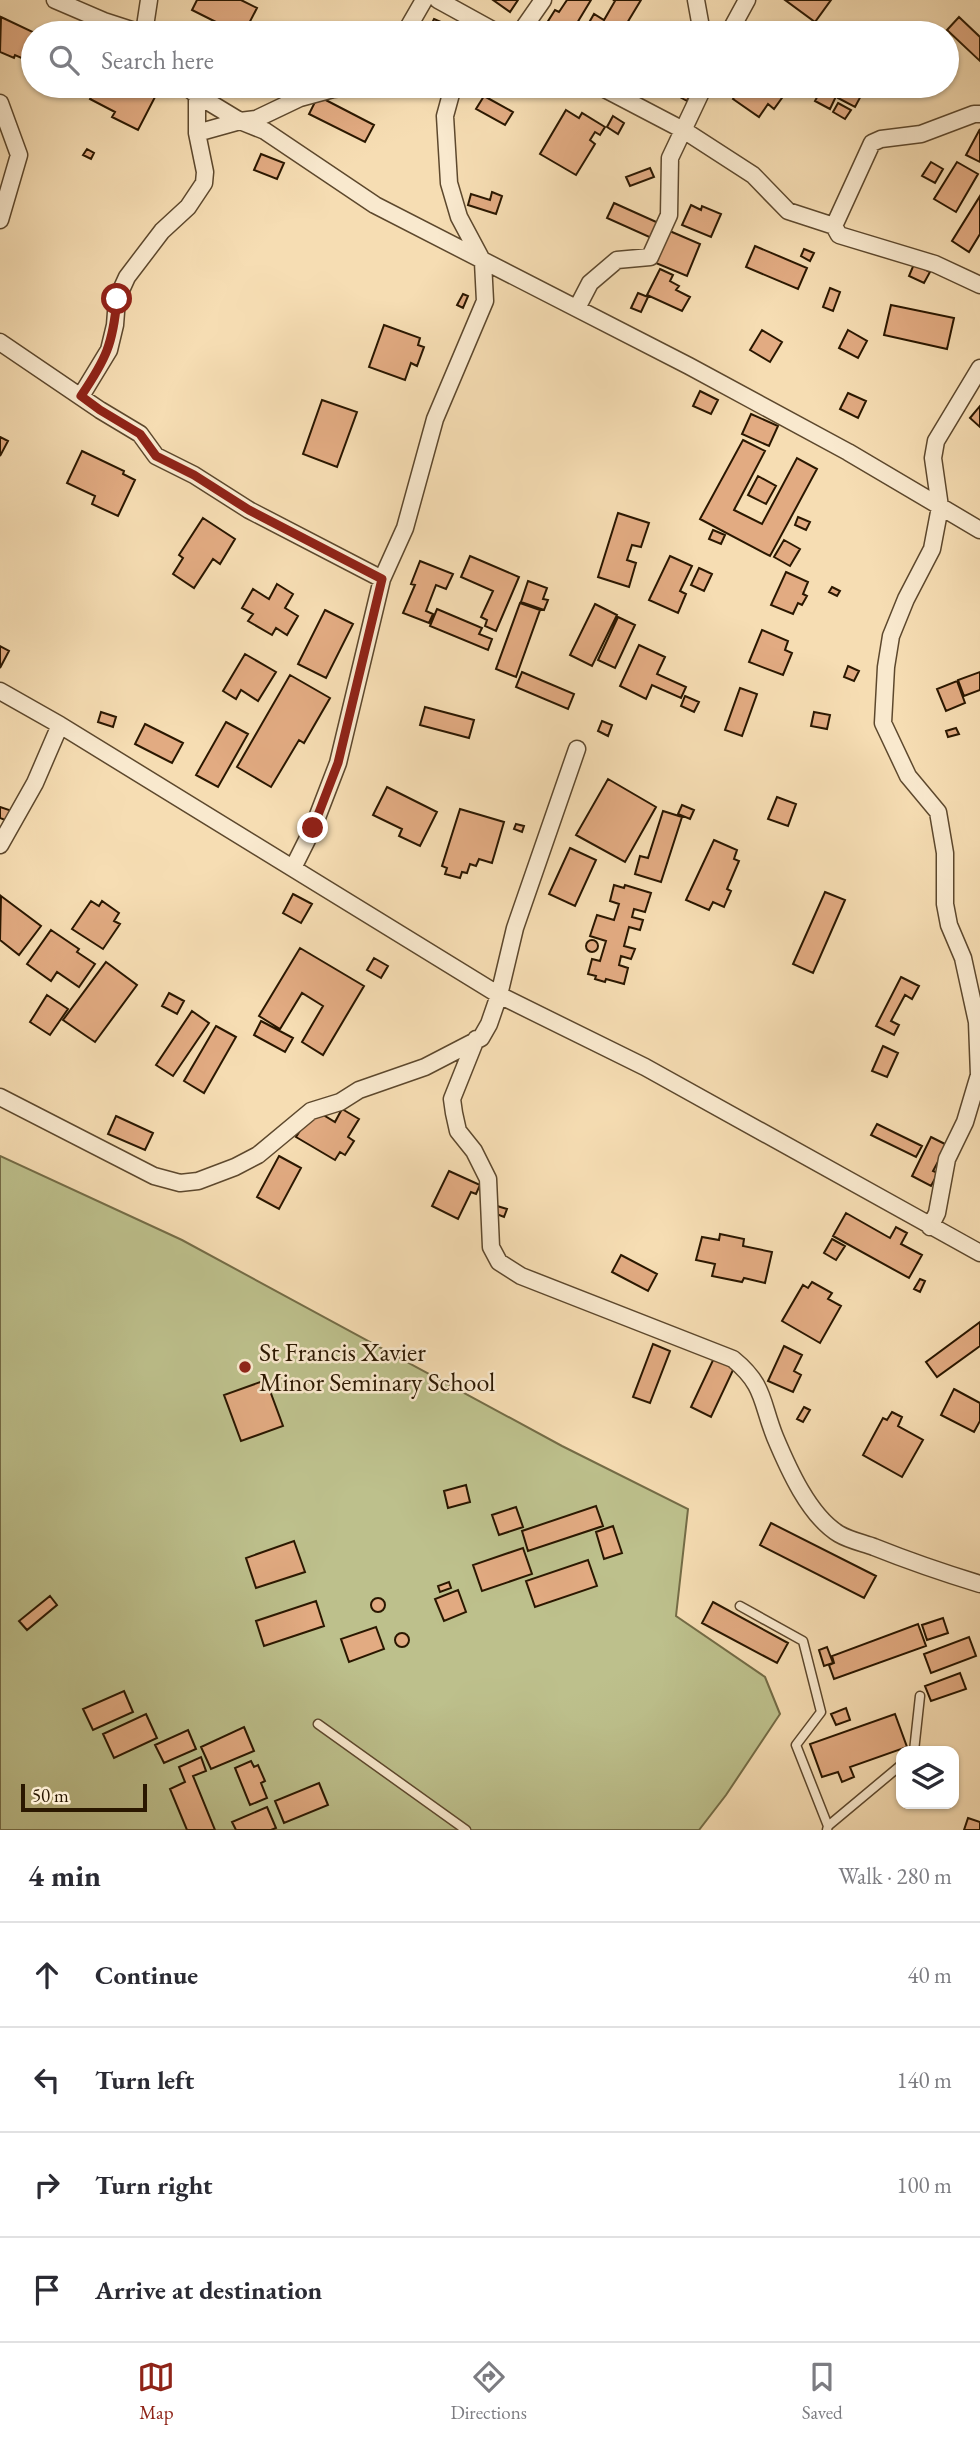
<!DOCTYPE html>
<meta charset="utf-8">
<style>
body{margin:0;font-family:"EB Garamond",serif;background:#f2f2f3;color:#2b2b33}
.controls{position:absolute;right:21px;bottom:21px;display:grid;overflow:hidden;border-radius:14px;box-shadow:0 2px 5px #0004}
.controls button{width:63px;height:63px;display:grid;place-items:center;padding:0;border:0;border-bottom:2px solid #e1e1e2;background:#fff;color:#2b2b33;font:35px sans-serif}
.scale{position:absolute;left:21px;bottom:18px;width:126px;box-sizing:border-box;padding-left:7px;border:4px solid #2a1700;border-top:0;font-size:19px;line-height:24px;white-space:nowrap;color:#2a1700;-webkit-text-stroke:5px #f9e9ce;paint-order:stroke}
.stop{position:absolute;width:21px;height:21px;margin:-16px;border:5px solid #8f2418;border-radius:50%;background:#fff}
.stop.end{background:#8f2418;border-color:#fff;box-shadow:0 2px 7px #0008}
.list{margin:0;padding:0;list-style:none}
h2{display:flex;justify-content:space-between;align-items:center;height:91px;margin:0;padding:0 28px;font-size:30px}
h2 small{font-size:23px;font-weight:400;color:#7c7c81}
.list li{display:grid;grid-template-columns:46px 1fr auto;gap:21px;align-items:center;box-sizing:border-box;height:105px;padding:0 28px;border-top:2px solid #e1e1e2}
.list b{display:block;font-size:26px;white-space:nowrap}
.list em{font-size:23px;font-style:normal;color:#7c7c81}
.icon{flex:none;width:38px;height:38px;fill:none;stroke:currentColor;stroke-width:2;stroke-linecap:round;stroke-linejoin:round}
.map{position:relative;flex:none;width:980px;height:1830px;overflow:hidden}
.search{position:absolute;background:#fff;box-shadow:0 2px 5px #0004;left:21px;right:21px;top:21px;height:77px;display:flex;align-items:center;gap:18px;box-sizing:border-box;padding:0 24px;border-radius:38px;color:#7c7c81;font-size:26px}
.sheet{height:511px;background:#fff}
nav{display:flex;justify-content:space-around;align-items:center;box-sizing:border-box;height:98px;border-top:2px solid #e1e1e2;background:#fff;font-size:19px;color:#7c7c81}
nav a{display:grid;justify-items:center;gap:4px}
nav .on{color:#8f2418}
.map>svg:first-child{display:block}
.green{fill:#bdc08c;stroke:#746c46;stroke-width:2}
.building{fill:#e2ab82;stroke:#2a1700;stroke-width:2}
.lines{fill:none;stroke-linecap:round;stroke-linejoin:round}
.lane-casing{stroke:#5d482d;stroke-width:11}
.street-casing{stroke:#5d482d;stroke-width:19}
.lane{stroke:#f9e9ce;stroke-width:8}
.street{stroke:#f9e9ce;stroke-width:16}
.route{stroke:#8f2418;stroke-width:9}
.poi-dot{fill:#8f2418;stroke:#f9e9ce;stroke-width:2.5}
.labels{text-anchor:middle;stroke-width:5;stroke-linejoin:round;paint-order:stroke}
.poi-label{font-size:26px;fill:#2a1700;stroke:#f9e9ce;text-anchor:start}
</style>
<div class="map">
<svg width="980" height="1830" viewBox="0 0 980 1830">
<rect width="100%" height="100%" fill="#f6ddb3"/>
<filter id="stains"><feTurbulence type="fractalNoise" baseFrequency=".00286" numOctaves="4"/><feColorMatrix values="0 0 0 0 .2 0 0 0 0 .09 0 0 0 0 .02 0 0 0 .5 -.17"/></filter>
<radialGradient id="worn" r=".72"><stop offset=".6" stop-color="#630" stop-opacity="0"/><stop offset="1" stop-color="#630" stop-opacity=".3"/></radialGradient>
<path class="green" d="M0,1156L182,1240L562,1446L688,1509L676,1616L765,1677L780,1714L726,1795L699,1830H0Z"/>
<path class="building" d="M197,0H241L257,8L244,33H224L217,30L220,24L192,10Z
M493,0H518L510,12Z
M567,0H591L571,33H558L545,26L555,10L559,12Z
M613,0H641L621,33H583L594,14L604,20L615,1Z
M785,0H831L815,22Z
M1,17L35,33L33,63L15,55L14,58L0,52Z
M959,17L980,37V61L947,30Z
M434,19L450,26L447,33H427Z
M269,23L292,33H265Z
M97,86H132L155,97L138,130L112,117L115,112L90,99Z
M660,86H695L687,101Z
M728,86H790L787,90L784,88L780,93L784,95L774,109L768,104L759,117L733,99L736,94L726,88Z
M823,86H831L839,90L830,109L815,101Z
M845,86H851L863,92L855,107L838,98Z
M318,96L374,125L365,142L309,114Z
M484,96L513,112L505,125L476,109Z
M838,103L851,110L845,119L833,112Z
M566,110L579,118L582,113L605,127L600,135L595,132L590,140L595,144L576,175L540,154Z
M613,116L624,123L618,134L607,127Z
M980,129V162L966,155Z
M87,149L94,153L91,159L83,155Z
M261,154L284,163L277,179L254,170Z
M931,162L943,169L935,183L922,176Z
M957,162L978,174L956,212L934,199Z
M650,168L654,177L630,186L626,177Z
M492,192L502,196L496,214L468,205L471,194L490,200Z
M980,196V234L969,252L952,241Z
M614,203L663,225L656,240L607,218Z
M691,205L701,210L702,206L721,214L711,237L682,225Z
M665,229L700,244L687,276L651,261Z
M755,246L807,268L798,289L746,267Z
M804,249L814,253L810,261L801,256Z
M914,264L930,272L924,283L909,276Z
M660,269L673,275L670,281L679,286L676,290L690,297L682,311L647,295Z
M830,288L840,292L833,311L823,307Z
M638,293L648,297L641,312L631,308Z
M463,294L468,296L463,308L457,305Z
M891,305L954,318L947,349L884,335Z
M384,325L420,338L418,345L424,347L417,366L411,363L405,380L369,367Z
M762,330L782,342L770,362L750,350Z
M848,330L867,341L858,358L839,348Z
M700,391L718,400L711,414L693,406Z
M848,393L866,401L858,418L840,409Z
M322,400L357,412L337,467L303,454Z
M980,406V427L970,418Z
M751,414L778,426L769,446L742,434Z
M0,437L8,441L0,456Z
M743,440L765,451L734,510L762,524L797,458L817,469L770,556L700,519Z
M82,451L124,471L123,474L135,480L118,516L92,504L95,496L67,483Z
M758,476L776,486L766,504L748,495Z
M618,513L649,523L641,547L632,545L627,560L636,563L629,587L598,577Z
M798,517L810,522L806,530L795,525Z
M203,518L235,539L220,564L213,559L194,588L173,574L183,558L179,555Z
M713,530L725,535L721,544L709,539Z
M784,540L800,549L790,566L774,557Z
M470,556L519,577L496,631L485,626L487,620L481,617L493,591L461,577Z
M670,556L692,566L680,591L686,594L678,613L649,600Z
M420,561L453,574L446,589L436,585L426,611L433,614L429,623L403,613L415,585L411,584Z
M699,568L712,574L704,591L691,585Z
M786,572L808,582L803,594L807,596L802,605L798,603L793,614L771,605Z
M528,581L547,588L543,599L548,600L544,610L521,602Z
M277,584L293,594L285,608L298,616L287,635L276,628L272,635L248,621L253,614L242,608L253,589L269,599Z
M832,587L840,591L837,596L829,592Z
M520,603L540,610L516,677L496,669Z
M595,604L617,615L592,666L570,655Z
M437,609L482,628L479,634L492,639L488,650L430,626Z
M325,610L353,624L326,678L298,664Z
M618,617L635,625L615,668L598,660Z
M762,630L788,641L785,650L792,653L783,675L749,662Z
M639,645L665,657L657,674L686,687L681,698L652,685L646,699L620,686Z
M0,646L9,651L0,668Z
M245,654L276,672L258,701L241,690L236,699L223,691Z
M848,666L859,671L854,681L844,677Z
M522,672L574,694L568,709L516,687Z
M980,672V690L964,696L958,680Z
M290,675L330,698L304,743L299,740L271,787L237,767Z
M957,681L965,703L946,711L937,689Z
M740,688L757,694L742,736L725,730Z
M685,696L699,702L694,712L681,706Z
M425,707L474,720L469,738L420,725Z
M101,712L116,717L113,727L98,722Z
M814,712L830,715L827,729L811,726Z
M602,721L612,725L608,736L598,731Z
M226,722L248,734L218,787L196,775Z
M145,724L183,743L172,763L135,744Z
M956,728L959,734L948,737L946,731Z
M608,779L656,807L625,862L576,835Z
M387,787L437,812L420,846L399,836L402,829L373,815Z
M777,797L796,804L788,826L768,819Z
M682,805L694,810L690,819L678,814Z
M0,807L15,812L10,822L0,818Z
M460,809L504,822L492,863L479,859L476,866L470,864L467,873L462,872L460,878L445,874L447,868L442,866Z
M663,811L682,817L661,882L635,874L640,856L648,858Z
M516,824L524,826L522,832L514,829Z
M714,840L737,850L734,859L739,861L727,889L731,891L724,907L713,902L709,910L686,900Z
M570,848L596,860L575,906L549,894Z
M614,885L624,888L625,885L651,893L645,912L634,909L632,917L643,920L640,930L629,927L624,946L635,949L631,959L621,956L619,965L628,968L624,984L606,979L605,982L595,979L596,976L588,974L592,959L600,961L606,941L590,936L597,915L614,920L619,904L610,901Z
M825,892L845,900L813,973L793,964Z
M293,894L312,904L301,923L283,913Z
M1,896L41,926L19,955L0,940Z
M91,901L99,906L102,901L119,913L114,921L120,924L103,949L72,929Z
M51,930L79,949L77,952L95,964L79,987L57,972L51,981L27,964Z
M586 946a6 6 0 1 1 12 0a6 6 0 1 1-12 0Z
M300,948L364,986L323,1055L302,1042L323,1006L302,993L280,1029L259,1016Z
M374,958L388,966L381,978L367,970Z
M106,962L137,985L95,1042L63,1020Z
M901,977L919,986L912,999L905,995L891,1021L899,1025L894,1035L876,1026Z
M169,993L184,1001L177,1014L162,1006Z
M47,995L68,1009L50,1035L30,1022Z
M192,1011L209,1023L173,1076L156,1065Z
M261,1021L293,1038L285,1052L254,1035Z
M216,1026L236,1037L204,1093L184,1081Z
M883,1046L898,1053L887,1077L872,1071Z
M342,1109L359,1119L348,1137L354,1141L345,1155L340,1152L335,1160L296,1137L311,1113H320L335,1122Z
M116,1116L153,1133L145,1150L108,1134Z
M877,1124L922,1146L916,1157L871,1135Z
M931,1137L947,1145L933,1171L938,1173L931,1186L912,1176Z
M279,1156L301,1168L279,1209L257,1197Z
M449,1171L480,1185L476,1194L471,1192L458,1219L432,1206Z
M497,1206L507,1209L504,1217L494,1213Z
M846,1213L890,1238L896,1227L907,1233L901,1244L922,1255L909,1278L833,1236Z
M720,1234L744,1239L743,1246L772,1252L765,1283L744,1278L742,1282L712,1276L715,1264L696,1260L702,1237L719,1240Z
M832,1239L845,1246L836,1260L824,1253Z
M621,1255L657,1274L648,1291L612,1272Z
M920,1279L925,1281L920,1292L914,1289Z
M812,1282L832,1293L828,1299L841,1306L820,1343L782,1321L803,1285L808,1288Z
M980,1322V1346L937,1377L926,1362Z
M653,1344L670,1351L650,1403L633,1397Z
M784,1346L802,1355L794,1371L801,1375L793,1392L768,1381Z
M714,1358L734,1368L711,1417L691,1407Z
M266,1380L283,1426L241,1441L224,1395Z
M954,1389L980,1403V1421L974,1432L941,1415Z
M804,1407L810,1410L803,1422L797,1419Z
M892,1412L902,1417L898,1426L923,1440L902,1477L863,1455L883,1418L887,1420Z
M466,1485L470,1502L448,1508L444,1491Z
M596,1506L603,1526L528,1551L522,1531Z
M516,1507L523,1527L499,1535L492,1515Z
M771,1523L876,1576L864,1598L760,1545Z
M613,1526L622,1553L604,1559L596,1532Z
M294,1541L305,1572L256,1588L246,1558Z
M523,1548L532,1574L482,1591L473,1565Z
M588,1560L597,1586L535,1607L526,1581Z
M449,1582L451,1588L440,1592L438,1586Z
M458,1590L466,1612L444,1621L435,1599Z
M50,1596L57,1605L27,1630L19,1621Z
M371 1605a7 7 0 1 1 14 0a7 7 0 1 1-14 0Z
M316,1601L324,1626L264,1646L256,1621Z
M713,1602L788,1643L777,1663L702,1623Z
M943,1618L948,1633L927,1640L922,1625Z
M918,1624L926,1646L834,1679L829,1665L834,1663L832,1656Z
M376,1627L384,1649L349,1662L341,1639Z
M395 1640a7 7 0 1 1 14 0a7 7 0 1 1-14 0Z
M969,1637L976,1656L931,1673L924,1654Z
M827,1647L833,1663L824,1666L819,1650Z
M960,1673L966,1689L931,1701L925,1686Z
M124,1691L133,1712L93,1730L83,1709Z
M846,1708L850,1720L836,1725L831,1714Z
M146,1714L157,1738L114,1758L103,1734Z
M895,1714L907,1747L850,1767L854,1777L842,1782L838,1772L822,1777L810,1744Z
M244,1727L254,1751L211,1769L201,1747Z
M188,1730L196,1749L164,1763L155,1745Z
M201,1757L206,1771L193,1776L215,1830H187L170,1789L185,1782L179,1767Z
M251,1761L254,1767L258,1765L265,1781L261,1783L267,1798L250,1805L235,1768Z
M319,1783L328,1805L284,1823L275,1801Z
M267,1807L276,1828L271,1830H236L232,1822Z
M968,1818L980,1822V1830H964Z"/>
<g class="lines">
<g class="lane-casing">
<path id="lane" d="M740,1606L803,1641L821,1712L796,1745L828,1826
M318,1724L466,1830
M914,1751L920,1696
M827,1830L828,1826L901,1765"/>
</g>
<g class="street-casing">
<path id="street" d="M55,0L104,21L141,33
M438,0L498,33
M696,0L702,33
M144,33L149,0
M405,33L424,0
M520,33L543,0
M729,33L747,0
M185,86L197,95L240,121L265,131L375,205L689,366L848,452L980,530
M599,86L685,131L753,175L788,211L834,226L839,235L935,264L980,285
M0,103L19,155L0,220
M197,133L240,121L256,119L300,98L333,89L359,86
M834,226L872,143L881,139L921,134L974,114H980
M577,308L590,283L617,260L650,257L669,215L670,158L704,86
M0,342L100,410L140,434L156,456L194,475L249,510L382,579
M81,396L109,350L115,325L117,299L127,277L162,231L188,207L204,183L205,172L197,133V95
M0,691L60,725L499,995L645,1067L980,1253
M0,845L35,783L60,725
M293,868L313,828L338,763L382,579L405,528L435,419L485,301L483,262L459,217L449,183L445,116L451,94L456,86
M476,1039L452,1099L454,1113L458,1131L474,1151L488,1179L491,1247L499,1262L521,1276L733,1359C765,1385 761,1402 775,1437C788,1468 809,1516 839,1534C849,1540 863,1543 874,1547C909,1561 944,1573 980,1584
M0,1097L154,1176L180,1183L198,1181L235,1167L258,1155L311,1111L340,1102L359,1090L425,1067L481,1038L489,1024L499,995L515,928L577,749
M930,1227L937,1213L947,1159L965,1122L979,1075L977,1022L963,958L949,925L945,904V853L938,812L908,776L883,723L886,667L891,636L906,599L932,549L940,507L933,458L936,441L980,368"/>
</g>
<use href="#lane" class="lane"/>
<use href="#street" class="street"/>
</g>
<g class="lines">
<path class="route" d="M117,299C113,344 106,359 81,396L100,410L140,434L156,456L194,475L249,510L382,579L338,763L313,828"/>
</g>
<circle class="poi-dot" cx="245" cy="1367" r="7"/>
<g class="labels">
<g class="poi-label">
<text x="259" y="1361">St Francis Xavier<tspan x="259" dy="30">Minor Seminary School</tspan></text>
</g>
</g>
<rect width="100%" height="100%" filter="url(#stains)"/>
<rect width="100%" height="100%" fill="url(#worn)"/>
</svg>
<div class="controls">
<button><svg class="icon" aria-label="layers" viewBox="0 0 24 24"><path d="M12 4l9 5-9 5-9-5zM3 14l9 5 9-5"/></svg></button>
</div>
<div class="scale">50 m</div>
<div class="stop" style="left:117px;top:299px"></div>
<div class="stop end" style="left:313px;top:828px"></div>
<div class="search"><svg class="icon" aria-label="search" viewBox="0 0 24 24"><circle cx="10" cy="10" r="6"/><path d="M15 15l6 6"/></svg>Search here</div>
</div>
<section class="sheet">
<h2>4 min<small>Walk · 280 m</small></h2>
<ul class="list">
<li><svg class="icon" aria-label="ahead" viewBox="0 0 24 24"><path d="M12 20V5M6 11l6-6 6 6"/></svg><div><b>Continue</b></div><em>40 m</em></li>
<li><svg class="icon" aria-label="left" viewBox="0 0 24 24"><path d="M17 20v-9H6M10 6l-5 5 5 5"/></svg><div><b>Turn left</b></div><em>140 m</em></li>
<li><svg class="icon" aria-label="right" viewBox="0 0 24 24"><path d="M7 20v-9h11M14 6l5 5-5 5"/></svg><div><b>Turn right</b></div><em>100 m</em></li>
<li><svg class="icon" aria-label="arrive" viewBox="0 0 24 24"><path d="M6 21V4h12l-3 4 3 4H6"/></svg><div><b>Arrive at destination</b></div></li>
</ul>
</section>
<nav>
<a class="on"><svg class="icon" aria-label="map" viewBox="0 0 24 24"><path d="M3 6l6-2 6 2 6-2v14l-6 2-6-2-6 2zM9 4v14M15 6v14"/></svg>Map</a>
<a><svg class="icon" aria-label="directions" viewBox="0 0 24 24"><path d="M12 3l9 9-9 9-9-9zM9 14v-3h6M13 9l2 2-2 2"/></svg>Directions</a>
<a><svg class="icon" aria-label="saved" viewBox="0 0 24 24"><path d="M7 4h10v16l-5-4-5 4z"/></svg>Saved</a>
</nav>
